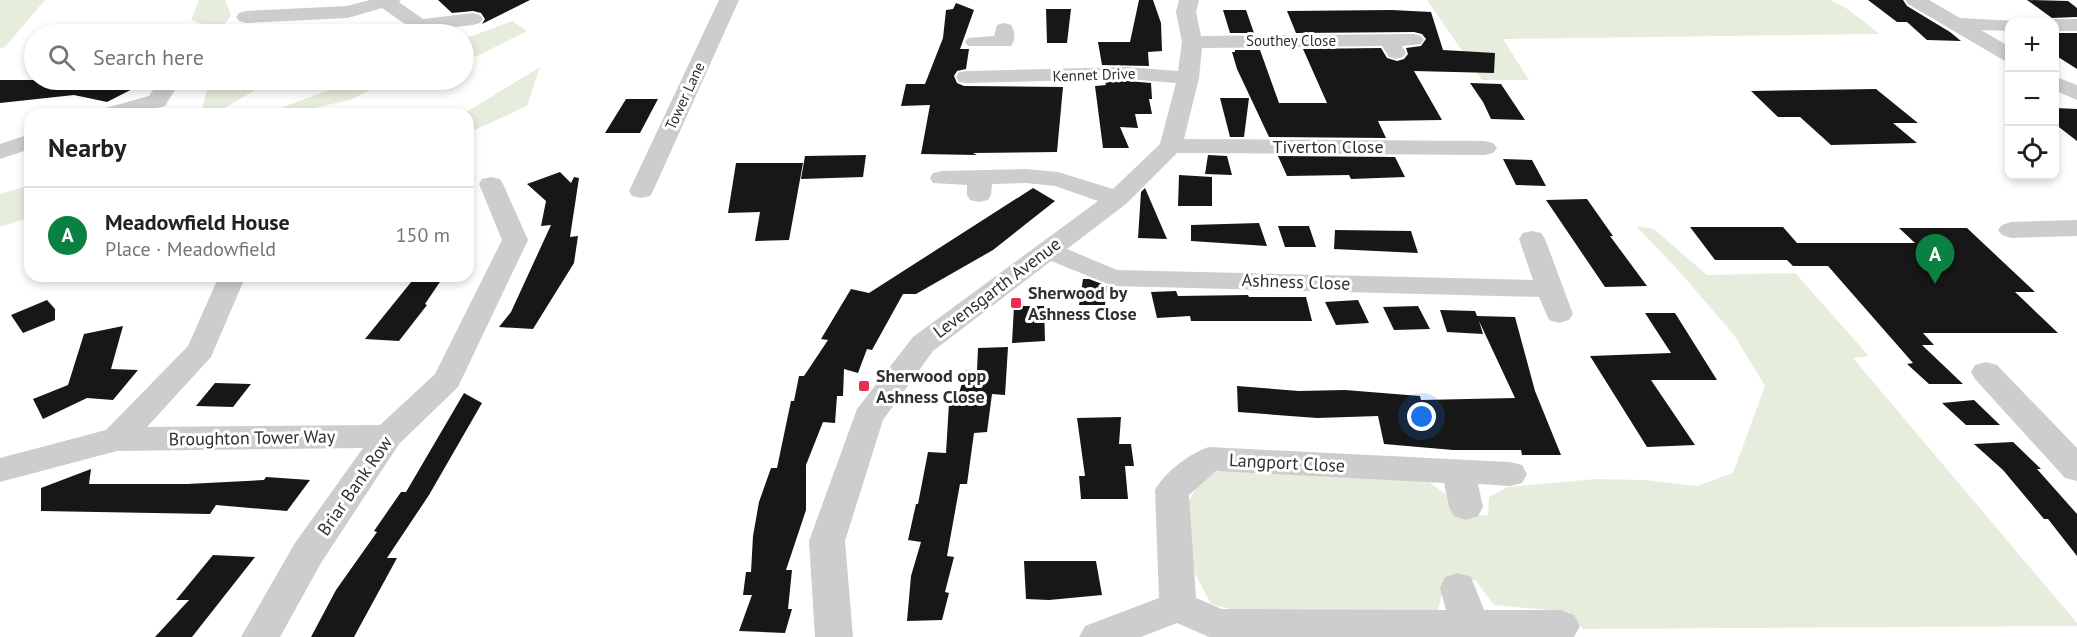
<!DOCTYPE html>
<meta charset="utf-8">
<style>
body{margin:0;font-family:"PT Sans",sans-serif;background:#f2f2f2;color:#202124}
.controls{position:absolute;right:18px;top:18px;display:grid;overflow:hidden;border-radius:12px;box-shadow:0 3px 9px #0003}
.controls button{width:54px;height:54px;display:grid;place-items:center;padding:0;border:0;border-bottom:2px solid #e0e0e0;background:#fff;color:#202124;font:30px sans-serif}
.you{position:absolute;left:1422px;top:417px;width:21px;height:21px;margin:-15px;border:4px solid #fff;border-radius:50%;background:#1a73e8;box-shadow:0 0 0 9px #1a73e833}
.badge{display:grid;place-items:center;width:39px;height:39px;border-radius:50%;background:#0b8043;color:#fff;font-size:20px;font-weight:700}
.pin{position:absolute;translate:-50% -50px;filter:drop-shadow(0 2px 3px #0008)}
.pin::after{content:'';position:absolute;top:32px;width:21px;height:18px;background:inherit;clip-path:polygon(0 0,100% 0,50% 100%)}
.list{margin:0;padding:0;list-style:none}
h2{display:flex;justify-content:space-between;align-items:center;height:78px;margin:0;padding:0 24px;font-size:26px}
h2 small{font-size:20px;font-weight:400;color:#757577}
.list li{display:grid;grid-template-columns:39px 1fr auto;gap:18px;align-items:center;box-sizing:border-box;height:96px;padding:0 24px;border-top:2px solid #e0e0e0}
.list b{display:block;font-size:22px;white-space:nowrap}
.list p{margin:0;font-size:20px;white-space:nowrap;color:#757577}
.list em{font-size:20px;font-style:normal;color:#757577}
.icon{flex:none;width:33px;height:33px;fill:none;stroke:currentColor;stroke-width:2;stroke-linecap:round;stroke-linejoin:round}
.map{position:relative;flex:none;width:2077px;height:637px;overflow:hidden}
.search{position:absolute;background:#fff;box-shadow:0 3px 9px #0003;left:24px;top:24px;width:450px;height:66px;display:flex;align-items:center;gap:15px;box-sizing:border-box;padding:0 21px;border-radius:33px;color:#757577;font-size:22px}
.panel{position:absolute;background:#fff;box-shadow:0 3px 9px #0003;left:24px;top:108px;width:450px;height:174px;border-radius:18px}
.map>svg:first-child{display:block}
.green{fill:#e7eddd}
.building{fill:#171717}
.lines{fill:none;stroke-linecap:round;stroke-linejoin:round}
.minor{fill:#cdcdcd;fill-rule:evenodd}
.poi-dot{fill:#ea2e50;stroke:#fff;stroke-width:2}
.labels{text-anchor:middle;stroke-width:6;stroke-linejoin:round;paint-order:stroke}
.far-street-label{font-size:15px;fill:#303030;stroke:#fff}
.street-label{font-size:18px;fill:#303030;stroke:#fff}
.poi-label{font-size:18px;font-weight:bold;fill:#303030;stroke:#fff;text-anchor:start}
</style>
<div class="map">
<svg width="2077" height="637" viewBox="0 0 2077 637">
<rect width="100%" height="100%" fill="#fff"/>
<path class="green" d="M0,0H45L5,47L0,48Z
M199,0H225L231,15L218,34H196L201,24L191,20Z
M1422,0H1830L1846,8L1880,34L1503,39L1529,80H1482L1427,0Z
M512,21L527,31L477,56L464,58V39Z
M540,67L527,106L468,133V114H463Z
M209,80H229V82L257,89L219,111H202Z
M356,80H389L350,100L318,107L306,114H264Z
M30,185V217L0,227V194Z
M1636,226L1654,229L1707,275L1795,273L1869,356L1853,358L2077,623V626L1583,629L1569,612L1494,605L1475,580L1444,584L1438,611L1261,617L1211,604L1190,564L1185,509L1201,478L1226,468L1426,480L1454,500L1457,516L1488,515L1489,497L1508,487L1596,479L1644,480L1697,486L1733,473L1765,386L1734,335L1678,270Z"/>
<path class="building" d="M438,0H530L482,24L485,19L481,13L473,11L452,13Z
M1139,0H1153L1161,23L1162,51L1148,52L1149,66L1102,65L1098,42H1130Z
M1868,0H1903L1907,6L1950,32L1961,41L1927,40L1907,22H1897Z
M2027,0L2068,1L2077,8V17L2052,18Z
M956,3L974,10L960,49H969L966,69L957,71L954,76L957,83L964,86L1063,87L1057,152L973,153L977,155L921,154L930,105L901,106L906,84H925L943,38L946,10L953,9Z
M1046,9H1071L1067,43H1047Z
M1223,10H1246L1254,33H1230Z
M1392,10L1431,12L1443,50L1495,53L1494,73L1414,71L1442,120L1378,121L1386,138L1269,137L1237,69L1232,52H1235V50H1260L1279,103H1327L1303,49L1381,48L1387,58L1397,61L1404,59L1408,54L1406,48L1421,46L1426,39L1422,34L1414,32L1296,33L1287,11Z
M2055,33H2077V69L2055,55Z
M0,80H150L107,102L74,95L0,103Z
M1127,81L1151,83L1152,99H1149L1152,114H1135L1138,128L1120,127L1129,148H1103L1095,86L1106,85L1105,82Z
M1470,83L1501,84L1525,120L1491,119L1483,102Z
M1876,89L1918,123H1893L1917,143L1831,145L1800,117H1778L1751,91Z
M1220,98H1249L1244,137H1230Z
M626,99H658L640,133H605Z
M2055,108L2077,109V141L2055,124Z
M866,155L863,177L801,179L805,156Z
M1208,155L1227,156L1232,175L1205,174Z
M1278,156L1395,157L1405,177L1351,179L1349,175L1287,176Z
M1503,159L1532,160L1546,186L1516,185Z
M736,163H803L789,240L755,241L760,212L728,213Z
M560,172L571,183L574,177L579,178L570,237L578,236L574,263L533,329L499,327L511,312L551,225L541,226L546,201L527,184Z
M1179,175L1212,177V206H1178Z
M1033,188L1055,201L993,250L916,294H903L872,350L867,349L858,373L844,369L843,396H837L835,423L823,422L806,465V510L786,570H792L788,609H792L785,633L739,631L752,595H743L746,572H751L753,536L759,502L771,468H777L791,401H794L799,376H804L828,340L821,339L851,289L869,293Z
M1145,188L1167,239L1138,238L1141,192Z
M1587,199L1613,236H1610L1647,286L1605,287L1546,200Z
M1259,223L1267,246L1191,241V225Z
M1278,226H1309L1316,247H1285Z
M1690,227H1783L1797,243H1915L1899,228H1967L2035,292H2015L2058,333H1923L1934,345H1922L1963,384H1929L1907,364L1913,363L1828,266H1793L1787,260H1715Z
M1335,230L1411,231L1418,253L1334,249Z
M416,276H444L425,304L427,305L399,341L365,339Z
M1083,279H1089L1107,286L1105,305H1079Z
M1176,291L1178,296L1248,295L1249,297H1306L1312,321H1191L1190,316L1157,318L1151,292Z
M47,300L55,309V320L23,333L11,315Z
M1358,300L1369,323L1336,325L1325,302Z
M1014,306H1044L1045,341L1012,343Z
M1418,306L1430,329L1394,330L1383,307Z
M1440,310L1475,311L1477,316L1515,317L1535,391L1561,455H1522L1521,450H1453L1384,444L1378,416L1317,418L1238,412L1237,386L1299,391L1345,390L1420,396L1421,400L1515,398L1479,321L1483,334L1447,332Z
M1645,313H1675L1717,380H1651L1695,445L1647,447L1590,356L1671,353Z
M123,326L111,369L138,370L113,400L87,398L43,419L33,399L68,385L84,334Z
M1008,347L1005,395L992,394L987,432L974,433L967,484H960L947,556L954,557L945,592L949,593L942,620L907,621L911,576L921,542L908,540L916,504H918L928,452L946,453L949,403H956L966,370L977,371L978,348Z
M215,383L251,384L233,407L196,406Z
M464,393L482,403L429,495L387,558H397L354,637H311L336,590L377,532L374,531L401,492H406Z
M1974,400L2000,425H1966L1942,403Z
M1121,417L1119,444H1131L1134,466H1125L1128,499H1081L1079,476H1085L1077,418Z
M2013,442L2041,469H2037L2077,514V556L2048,519H2044L2003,470L1974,444Z
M91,469L89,484H187L264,480L266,477L310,480L287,511L216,505L210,514L41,511V488Z
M213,555L255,557L192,637H155L189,600H176Z
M1024,561H1096L1102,595L1049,600L1026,599Z"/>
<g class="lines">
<path class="minor" d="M370,0H401L399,2L423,19L473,13L480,15L483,19L480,23L473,25L419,31L412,29L382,8L348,18L246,23L239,21L236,17L239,13L246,11L347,6Z
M719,0H739L653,191L650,196L641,198L632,196L629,191Z
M1179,0H1199L1196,12L1201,36L1414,34L1421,36L1424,40L1421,44L1402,46L1406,53L1403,57L1396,59L1389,57L1382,46L1202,48L1199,78L1184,139L1485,141L1493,143L1497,148L1493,153L1485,155L1177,153L1126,204L1067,249L1117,270L1533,280L1519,239L1523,233L1532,231L1541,233L1545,239L1573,314L1569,320L1559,323L1549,320L1539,297L1113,286L1051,261L933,351L883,420L845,541L853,637H815L809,541L857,409L913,337L1098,201L1055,186L1026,183L992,184L991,195L988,200L979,202L970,200L967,195V185L933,183L930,178L933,173L942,171L1026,169L1058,172L1113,189L1160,144L1176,83L1127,79L967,83L959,82L956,77L959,72L967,71L1127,67L1178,71L1182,42L1176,12Z
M1905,0H1929L1960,18L2017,21L2018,22H2010V31L1981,30L2010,47V62L2003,60L1908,4Z
M2054,19H2077V31H2054V22H2046Z
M1004,23L1011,25C1015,31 1016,40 1011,46H968L965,42L968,38L994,36L997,25Z
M2054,76L2077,85V100L2054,90Z
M160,80H181L165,106L135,114H99L102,109L149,96Z
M30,134V149L0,159V144Z
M491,177L500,179L503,184L528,240L458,387L399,444L321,563L280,637H241L295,543L363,448L117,451L0,482V458L106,430L188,346L219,276H241L244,280L211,357L147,427L380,425L435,374L502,240L479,184L482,179Z
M2077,220V236L2011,238L2002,235L1998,230L2002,225L2011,222Z
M1986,362L1997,365L2077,448V481L2065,478L1975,379L1971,372L1975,365Z
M1209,447L1510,462L1522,465L1527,474L1522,483L1510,486L1478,484L1483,507L1478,516L1466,520L1454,516L1449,507L1444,483L1216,471L1189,495L1196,598L1222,609L1446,610L1440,588L1445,577L1458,573L1471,577L1484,610H1561L1574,615L1580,626L1574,637H1209L1177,623L1141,637H1079L1085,626L1159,598L1155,490C1165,472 1190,453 1209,447Z"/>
</g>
<g class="poi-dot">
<rect x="1010" y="297" width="12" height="12" rx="3"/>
<rect x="858" y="380" width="12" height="12" rx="3"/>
</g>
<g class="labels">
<g class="far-street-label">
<text x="1291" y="46">Southey Close</text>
<text transform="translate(1094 75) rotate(-2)" y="5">Kennet Drive</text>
<text transform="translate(685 96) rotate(-65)" y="5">Tower Lane</text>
</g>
<g class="street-label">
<text x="1328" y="153">Tiverton Close</text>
<text transform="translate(1296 282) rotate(2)" y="6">Ashness Close</text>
<text transform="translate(997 288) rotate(-37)" y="6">Levensgarth Avenue</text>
<text transform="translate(252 438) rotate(-1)" y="6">Broughton Tower Way</text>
<text transform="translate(1287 463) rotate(3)" y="6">Langport Close</text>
<text transform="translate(355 486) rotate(-55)" y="6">Briar Bank Row</text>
</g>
<g class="poi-label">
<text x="1028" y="299">Sherwood by<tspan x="1028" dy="21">Ashness Close</tspan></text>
<text x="876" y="382">Sherwood opp<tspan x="876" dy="21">Ashness Close</tspan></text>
</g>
</g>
</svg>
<div class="controls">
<button>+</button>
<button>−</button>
<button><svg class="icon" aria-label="locate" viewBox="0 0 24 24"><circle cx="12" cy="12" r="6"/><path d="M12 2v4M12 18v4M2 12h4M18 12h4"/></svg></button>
</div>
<div class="you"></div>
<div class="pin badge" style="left:1935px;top:284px">A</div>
<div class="search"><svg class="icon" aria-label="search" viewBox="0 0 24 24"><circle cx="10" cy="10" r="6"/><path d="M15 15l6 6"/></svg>Search here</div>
<section class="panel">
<h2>Nearby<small></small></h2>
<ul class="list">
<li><span class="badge">A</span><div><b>Meadowfield House</b><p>Place · Meadowfield</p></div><em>150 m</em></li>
</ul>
</section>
</div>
